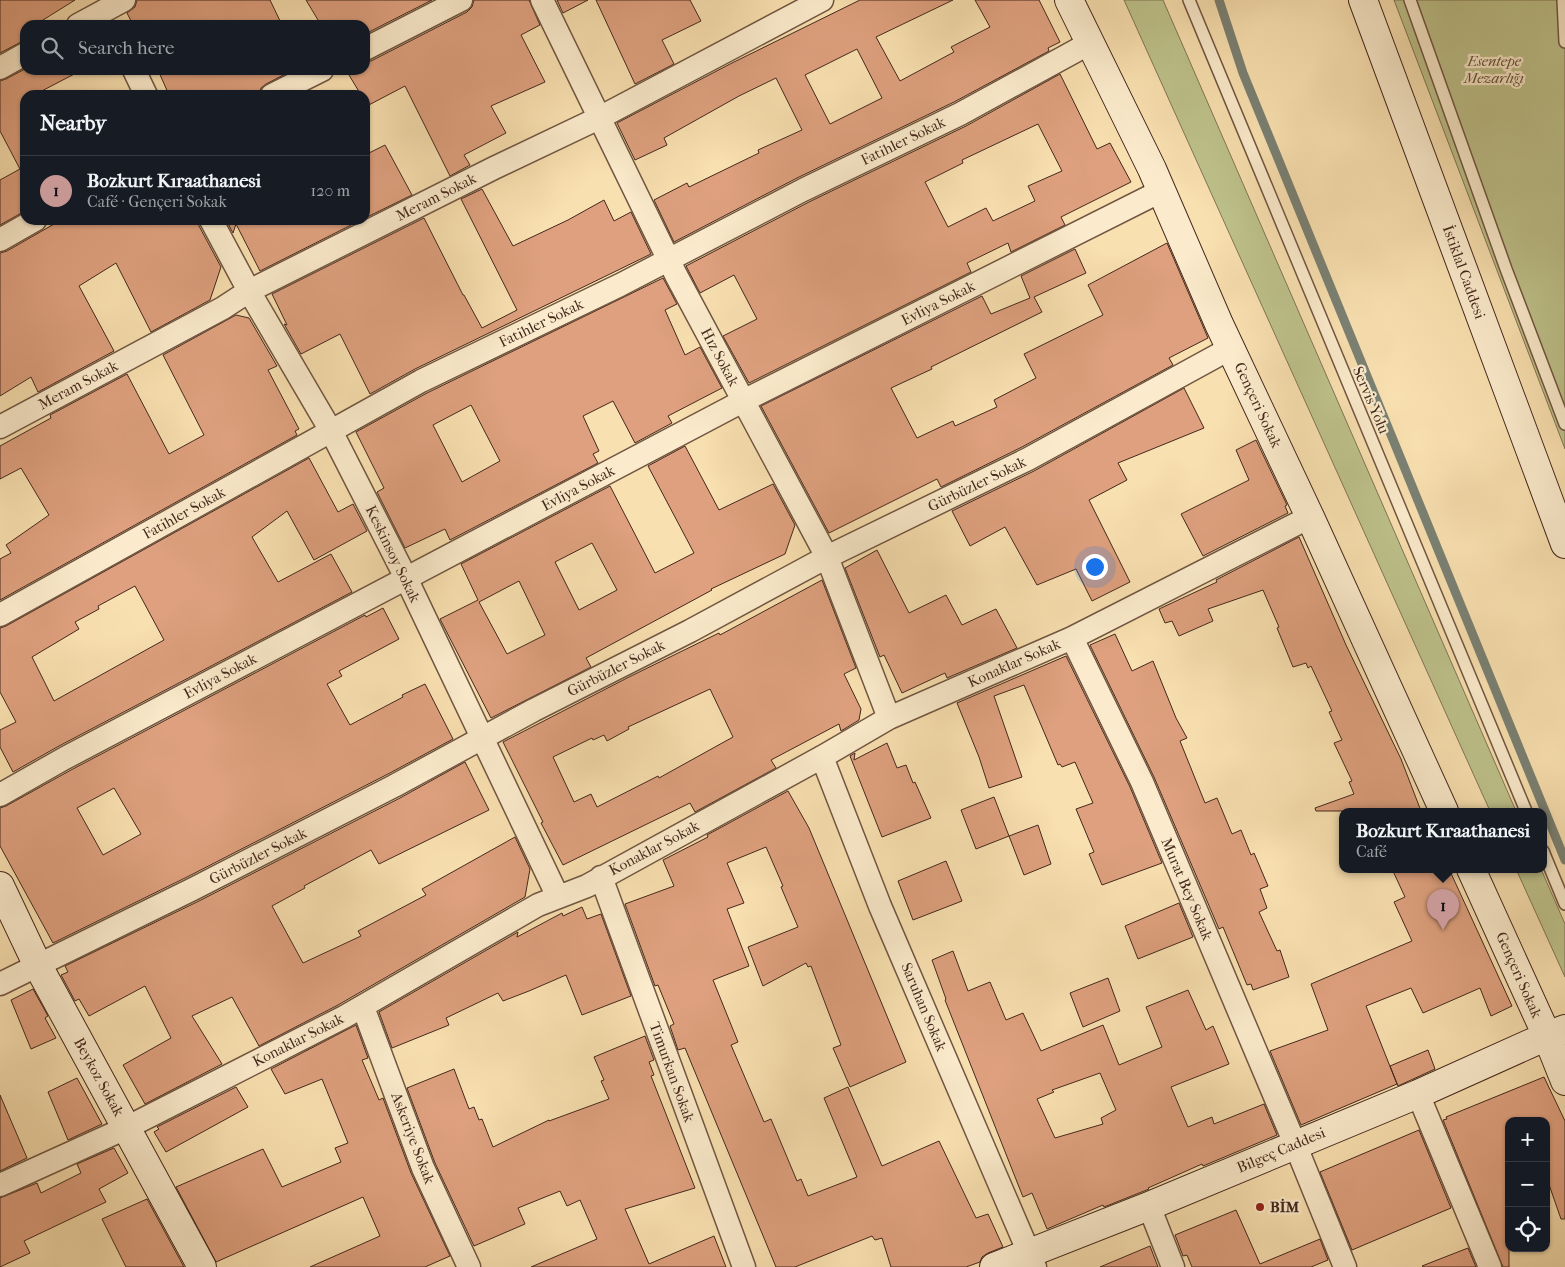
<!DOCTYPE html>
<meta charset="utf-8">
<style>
body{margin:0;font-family:"IM FELL French Canon",serif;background:#20242c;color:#f1f3f6}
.controls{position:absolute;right:15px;bottom:15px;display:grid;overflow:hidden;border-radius:10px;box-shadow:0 1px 4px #0004}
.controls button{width:45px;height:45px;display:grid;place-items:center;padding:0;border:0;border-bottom:1px solid #363941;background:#171b24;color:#f1f3f6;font:25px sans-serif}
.you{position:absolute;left:1094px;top:566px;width:18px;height:18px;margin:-12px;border:4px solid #fff;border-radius:50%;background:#1a73e8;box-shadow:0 0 0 8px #1a73e833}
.badge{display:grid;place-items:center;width:32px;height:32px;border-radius:50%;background:#c59692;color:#111;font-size:16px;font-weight:700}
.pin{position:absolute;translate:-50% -41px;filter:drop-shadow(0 1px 2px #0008)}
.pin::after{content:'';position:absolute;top:26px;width:18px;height:15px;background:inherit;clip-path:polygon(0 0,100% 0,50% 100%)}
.popup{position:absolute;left:1339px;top:808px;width:208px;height:65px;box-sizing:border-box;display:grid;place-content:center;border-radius:10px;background:#171b24;filter:drop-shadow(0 1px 4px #0005);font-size:16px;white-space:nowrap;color:#9ea1a6}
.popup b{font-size:19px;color:#f1f3f6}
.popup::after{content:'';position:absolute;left:50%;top:100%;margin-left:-10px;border:10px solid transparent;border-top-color:#171b24}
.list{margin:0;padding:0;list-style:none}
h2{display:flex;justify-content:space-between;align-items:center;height:65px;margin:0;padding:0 20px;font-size:21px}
h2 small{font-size:16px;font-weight:400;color:#9ea1a6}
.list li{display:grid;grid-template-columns:32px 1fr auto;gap:15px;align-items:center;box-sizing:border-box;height:70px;padding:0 20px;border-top:1px solid #363941}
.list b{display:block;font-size:19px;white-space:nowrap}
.list p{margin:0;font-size:16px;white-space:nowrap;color:#9ea1a6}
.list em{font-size:16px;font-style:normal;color:#9ea1a6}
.icon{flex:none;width:28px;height:28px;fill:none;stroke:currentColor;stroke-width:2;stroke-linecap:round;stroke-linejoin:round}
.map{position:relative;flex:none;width:1565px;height:1267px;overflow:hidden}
.search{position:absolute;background:#171b24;box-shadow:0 1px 4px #0004;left:20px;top:20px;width:350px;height:55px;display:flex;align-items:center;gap:12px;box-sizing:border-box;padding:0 18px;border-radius:15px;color:#9ea1a6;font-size:19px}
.panel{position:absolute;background:#171b24;box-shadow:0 1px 4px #0004;left:20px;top:90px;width:350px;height:135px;border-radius:15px}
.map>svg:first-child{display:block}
.green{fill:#bec28b;stroke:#817554}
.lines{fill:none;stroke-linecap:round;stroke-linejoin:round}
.stream{stroke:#7a8174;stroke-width:9}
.building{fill:#dea07e;stroke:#44281c;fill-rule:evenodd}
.lane-casing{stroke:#715641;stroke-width:14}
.street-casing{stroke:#715641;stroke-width:25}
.secondary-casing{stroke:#44281c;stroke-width:30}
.lane{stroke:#fbebcc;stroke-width:11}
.street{stroke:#fbebcc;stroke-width:22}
.secondary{stroke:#fbebcc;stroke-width:28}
.poi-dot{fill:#8f2418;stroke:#fbebcc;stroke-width:2}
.labels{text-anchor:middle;stroke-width:4.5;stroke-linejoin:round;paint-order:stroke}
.park-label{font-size:15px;font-style:italic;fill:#624e38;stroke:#fbebcc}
.street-label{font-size:15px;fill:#44281c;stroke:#fbebcc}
.poi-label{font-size:15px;font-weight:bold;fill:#44281c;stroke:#fbebcc;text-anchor:start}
</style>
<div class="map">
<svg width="1565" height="1267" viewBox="0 0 1565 1267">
<rect width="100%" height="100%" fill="#f9e0b0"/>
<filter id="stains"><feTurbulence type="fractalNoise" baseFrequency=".004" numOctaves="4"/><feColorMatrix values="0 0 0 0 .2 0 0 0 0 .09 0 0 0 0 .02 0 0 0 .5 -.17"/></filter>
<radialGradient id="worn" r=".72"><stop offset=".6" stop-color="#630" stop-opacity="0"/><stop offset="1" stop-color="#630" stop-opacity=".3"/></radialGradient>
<path class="green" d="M1124,0H1163L1516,811H1490Z
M1394,0H1565V449Z
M1516,869H1541L1565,924V977Z"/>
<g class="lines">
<path class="stream" d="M1219,0L1243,73L1565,860"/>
</g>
<path class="building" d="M0,0H75L35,25H25V41L19,43L0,53Z
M137,0H270L282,25H133L127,13L135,7Z
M306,0H432L365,34V25H321Z
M474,0H529L540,25L521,35L545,82L491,106L506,133L464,155L470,165L450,176L405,86L365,107V95H361L346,70H365V62L371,61L467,12L472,7Z
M557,0H588L563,13Z
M596,0H690L701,21L662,40L674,64L635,84Z
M860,0H953L876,37L900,81L954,52L951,47L990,27L975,0H1039L1060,42L1048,48L1049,51L954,102L797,178L674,242L654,200L687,183L689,187L759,153L758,150L802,130L776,78L739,96L664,138L667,145L635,160L617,123L732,63ZM857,49L882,98L830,124L805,75Z
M25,69L82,70L34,95H25V211L0,225V180L20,169L0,131V81L6,79Z
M158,70H293L266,84L261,88L259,95H169Z
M1060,74L1097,149L1110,143L1131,182L1061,217L1065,225L1011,252L1008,243L967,263L971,272L749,383L723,336L757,319L734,275L700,293L686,266L809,202L966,126ZM1038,124L1062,171L1028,186L1035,201L993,221L986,208L948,227L925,182L963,163L962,160Z
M385,145L412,195L365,218V155Z
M482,189L513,246L568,220L604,200L614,221L631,212L651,254L415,369L370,394L340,334L301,354L284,324L287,325L272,294L424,218L463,295H464L482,328L517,310L461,199Z
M61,220H198L199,226L221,267L210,300L151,332L116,263L79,286L114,351L38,392L31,377L0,396V253L7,251Z
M226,220H361L260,271L236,224L233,233Z
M1167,243L1208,338L1169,358L1173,365L1022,447L941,487L937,479L829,533L761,406L982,296L991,314L1030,298L1021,276L1075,249L1086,273L1034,297L1042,312L931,367L932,369L891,388L917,438L953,421L955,426L997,407L994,400L1036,378L1024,354L1103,315L1088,285Z
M663,278L677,304L665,310L685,355L700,347L722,388L668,416L672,423L635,443L613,401L583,416L599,451L593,454L598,463L450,540L445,529L405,548L377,492L384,488L356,432L427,393ZM471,405L500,461L462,482L433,425Z
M236,315L249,318L277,366L268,370L299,429L295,431L297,435L0,600V559L11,553L6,545L49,515L21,468L0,479V446L51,418L50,415L127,374L169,454L204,435L163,355Z
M1184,388L1204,428L1118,463L1127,480L1089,500L1130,582L1092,601L1076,569L1037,585L1005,527L970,546L952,511L1034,471Z
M1256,440L1287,505L1285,506L1288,513L1203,556L1181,514L1249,480L1236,450Z
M685,446L719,510L773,484L795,525L785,554L711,589L712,590L586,658L591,667L491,718L440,619L478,600L461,564L610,486L655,573L694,553L648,466ZM592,543L617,590L579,610L555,562ZM519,581L545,635L507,654L479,602Z
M309,458L338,512L353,504L367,531L314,560L287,511L252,537L278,582L331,554L352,592L59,746L13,772L0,747V730L16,722L0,692V628L6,626ZM135,586L164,640L54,701L32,657L79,629L75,622L99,609L98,606Z
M1299,537L1346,645L1401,759L1421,811H1316L1315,808L1354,794L1349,782L1352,781L1334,743L1342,740L1329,712L1332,711L1311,666L1308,668L1306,663L1293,667L1277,628L1279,627L1263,590L1208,609L1213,621L1179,636L1172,621L1165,623L1159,609L1217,582L1216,580Z
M877,550L909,613L946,595L962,625L996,609L1017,648L947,678L945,673L902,693L884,655L880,657L845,568Z
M822,580L856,668L844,674L861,709L859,720L841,731L839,724L771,760L776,768L695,812L690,803L563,865L541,823L543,822L503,742L629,677L719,633L720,635ZM710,689L733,737L659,778L658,776L597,807L591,794L574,802L553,757L592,738L593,740L604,735L607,741L629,729L628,727Z
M383,608L399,639L339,671L342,676L327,684L350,725L403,697L402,695L425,684L453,739L388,774L187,877L53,943L0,846V808L6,806L71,770L365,615L366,617ZM114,788L141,834L103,855L77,808Z
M1115,634L1132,671L1153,661L1176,718L1187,738L1180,741L1205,803L1217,798L1232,834L1241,830L1251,855L1254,853L1268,886L1260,889L1267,908L1259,912L1277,951L1280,950L1289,977L1253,990L1251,984L1247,985L1223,927L1219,929L1154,777L1090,645Z
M1066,656L1130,787L1162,863L1102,885L1089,854L1094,852L1076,809L1093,803L1075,762L1062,767L1060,764L1058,765L1024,685L994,696L1022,777L989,788L979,757L957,703Z
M887,743L897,768L906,765L913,783L915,782L931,818L882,837L850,756L855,753L854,760Z
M465,762L489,810L379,864L371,850L304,886L305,888L272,906L303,963L361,936L358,931L426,895L422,889L515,837L530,869L525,897L338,1005L259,1046L232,997L192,1016L222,1064L145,1104L123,1065L171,1038L145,986L89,1016L79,999L75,1001L61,975L68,972L65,966L199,901L400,798Z
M788,791L809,828L906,1062L850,1087L833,1048L841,1045L811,966L808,967L806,963L763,986L748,947L798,927L781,887L783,886L766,847L727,863L744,903L727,909L749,966L713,980L738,1042L731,1045L764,1122L771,1119L797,1181L801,1179L808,1196L857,1177L824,1098L848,1087L882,1166L939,1141L976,1218L988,1214L1003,1247L988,1253L982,1257L980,1262L966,1267H891L882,1238L875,1240L872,1236L795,1267H776L685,1048L678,1050L670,1026L674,1024L658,985L655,986L625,904L674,886L663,860L708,837L707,835Z
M994,797L1009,836L976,849L961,810Z
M1038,825L1051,864L1024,875L1009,836Z
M946,861L962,901L913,920L898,881Z
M1392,869H1449L1512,1006L1491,1016L1480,988L1423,1013L1411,988L1366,1006L1397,1084L1301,1125L1270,1051L1328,1030L1311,984L1412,941L1394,902L1405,897Z
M1179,903L1193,937L1138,959L1125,926Z
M582,907L587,919L601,914L631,996L582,1015L566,975L529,991L503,1001L498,993L446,1018L449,1025L392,1048L379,1012L518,932L517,937L562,913L563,916Z
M953,951L968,991L990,982L1006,1020L1023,1013L1041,1051L1103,1025L1119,1065L1162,1047L1146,1007L1188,990L1206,1030L1213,1026L1229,1064L1171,1087L1188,1127L1212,1117L1214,1124L1264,1104L1277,1135L1203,1166L1202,1164L1148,1188L1149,1189L1104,1207L1103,1205L1047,1229L1032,1193L1023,1197L945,1000L946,999L932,960ZM1100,1073L1116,1110L1101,1118L1103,1124L1055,1138L1037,1099L1054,1092L1052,1090Z
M1108,978L1120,1011L1083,1027L1070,993Z
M33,989L48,1016L45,1018L56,1038L31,1049L11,1000Z
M356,1025L368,1058L362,1060L379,1100L383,1098L411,1173L450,1256L425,1267H310L380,1236L363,1197L216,1262L176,1187L263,1149L282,1187L341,1162L335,1148L348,1143L322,1079L285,1094L271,1069Z
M645,1036L654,1060L649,1062L654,1075L651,1076L695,1188L625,1209L649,1264L714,1236L726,1267H531L597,1239L580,1200L567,1206L560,1191L518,1208L525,1224L474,1246L435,1163L407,1088L454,1069L469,1109L474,1107L479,1120L482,1119L493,1147L549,1120V1121L609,1099L601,1081L604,1080L594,1057Z
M1428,1050L1435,1069L1398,1086L1390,1066Z
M1544,1077L1565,1121V1219H1561L1546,1176V1121H1509V1267H1503L1443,1120L1447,1119L1446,1117Z
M77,1078L102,1124L68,1140L48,1092Z
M236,1087L248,1107L166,1152L154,1132L159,1129L157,1127Z
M0,1095L27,1158L0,1171Z
M1419,1130L1451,1208L1352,1250L1320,1172Z
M114,1148L128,1173L99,1189L106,1202L24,1241L30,1253L0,1267V1198L37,1183L41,1193L81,1173L77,1164Z
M147,1199L184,1267H126L102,1219Z
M1236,1210L1260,1264L1320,1239L1328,1260L1311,1267H1192L1187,1255L1183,1256L1175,1235Z
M1150,1246L1158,1267H1100Z
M1468,1248L1476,1267H1423L1422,1266Z"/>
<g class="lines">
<g class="lane-casing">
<path id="lane" d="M1189,0L1526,811
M1410,0L1506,269L1565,424
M1563,0L1565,42
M1543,851L1565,904"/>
</g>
<g class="street-casing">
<path id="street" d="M542,0L676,275L827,557L889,718
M78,25L124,0
M365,49L461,0
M0,68L25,54
M134,70L146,95
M272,95L322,70
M211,220L249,291L331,431L406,578L558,897
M0,240L35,220
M0,427L223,308L249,291L494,168L599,118L822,0
M0,615L421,381L620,285L803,190L960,114L1090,43
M1072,638L1142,782L1295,1144L1345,1267
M822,757L880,906L1035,1267
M0,795L65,758L743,401L1161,191
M601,877L744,1267
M0,984L193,889L394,786L534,710L690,631L827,557L1028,459L1231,348
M363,1007L423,1168L469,1267
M1418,1094L1490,1267
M0,1185L126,1128L344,1017L538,905L587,886L822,757L889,718L1072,638L1310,517
M1149,1206L1173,1267"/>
</g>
<g class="secondary-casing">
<path id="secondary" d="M1069,0L1152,169L1219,324L1310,517L1444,811
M1363,0L1565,544
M1471,869L1547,1036L1565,1081
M0,886L37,964L202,1267
M994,1267L1149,1206L1418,1094L1547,1036L1565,1029"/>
</g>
<use href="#lane" class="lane"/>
<use href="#street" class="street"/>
<use href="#secondary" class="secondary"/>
</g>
<circle class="poi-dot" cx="1260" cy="1207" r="5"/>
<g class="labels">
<g class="park-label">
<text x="1494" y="66">Esentepe<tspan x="1494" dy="17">Mezarlığı</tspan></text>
</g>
<g class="street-label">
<text transform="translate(903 141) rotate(-26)" y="5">Fatihler Sokak</text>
<text transform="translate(436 197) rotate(-27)" y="5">Meram Sokak</text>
<text transform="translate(1464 272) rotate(70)" y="5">İstiklal Caddesi</text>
<text transform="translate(938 303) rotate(-27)" y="5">Evliya Sokak</text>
<text transform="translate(541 323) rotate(-26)" y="5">Fatihler Sokak</text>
<text transform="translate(720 357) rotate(62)" y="5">Hız Sokak</text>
<text transform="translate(78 385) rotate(-28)" y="5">Meram Sokak</text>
<text transform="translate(1371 400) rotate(67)" y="5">Servis Yolu</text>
<text transform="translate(1258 405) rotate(65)" y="5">Gençeri Sokak</text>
<text transform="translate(977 484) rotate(-26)" y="5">Gürbüzler Sokak</text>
<text transform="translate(578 488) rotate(-28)" y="5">Evliya Sokak</text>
<text transform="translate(184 513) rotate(-29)" y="5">Fatihler Sokak</text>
<text transform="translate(393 554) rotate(64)" y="5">Keskinsoy Sokak</text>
<text transform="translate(1014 663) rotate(-24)" y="5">Konaklar Sokak</text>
<text transform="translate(616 668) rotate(-27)" y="5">Gürbüzler Sokak</text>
<text transform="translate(220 676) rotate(-28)" y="5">Evliya Sokak</text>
<text transform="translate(654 848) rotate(-28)" y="5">Konaklar Sokak</text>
<text transform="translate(258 856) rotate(-27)" y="5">Gürbüzler Sokak</text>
<text transform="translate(1187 889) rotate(67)" y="5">Murat Bey Sokak</text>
<text transform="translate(1519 975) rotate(66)" y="5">Gençeri Sokak</text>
<text transform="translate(924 1007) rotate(67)" y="5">Saruhan Sokak</text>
<text transform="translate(298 1040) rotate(-27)" y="5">Konaklar Sokak</text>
<text transform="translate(672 1072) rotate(70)" y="5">Timurkan Sokak</text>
<text transform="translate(99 1077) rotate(61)" y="5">Beykoz Sokak</text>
<text transform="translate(413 1138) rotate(69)" y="5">Askeriye Sokak</text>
<text transform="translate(1281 1150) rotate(-23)" y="5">Bilgeç Caddesi</text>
</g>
<g class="poi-label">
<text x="1270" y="1212">BİM</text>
</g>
</g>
<rect width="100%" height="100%" filter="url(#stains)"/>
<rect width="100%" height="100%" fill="url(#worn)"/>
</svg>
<div class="controls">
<button>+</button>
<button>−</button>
<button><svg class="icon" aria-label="locate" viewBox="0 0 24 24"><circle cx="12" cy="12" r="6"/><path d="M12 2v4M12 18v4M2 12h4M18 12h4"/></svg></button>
</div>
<div class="you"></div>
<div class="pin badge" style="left:1443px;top:930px">1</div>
<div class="popup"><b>Bozkurt Kıraathanesi</b>Café</div>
<div class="search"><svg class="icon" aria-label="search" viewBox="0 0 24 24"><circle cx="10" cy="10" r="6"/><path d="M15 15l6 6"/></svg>Search here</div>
<section class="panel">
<h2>Nearby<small></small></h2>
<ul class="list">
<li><span class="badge">1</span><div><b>Bozkurt Kıraathanesi</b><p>Café · Gençeri Sokak</p></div><em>120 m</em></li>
</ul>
</section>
</div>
